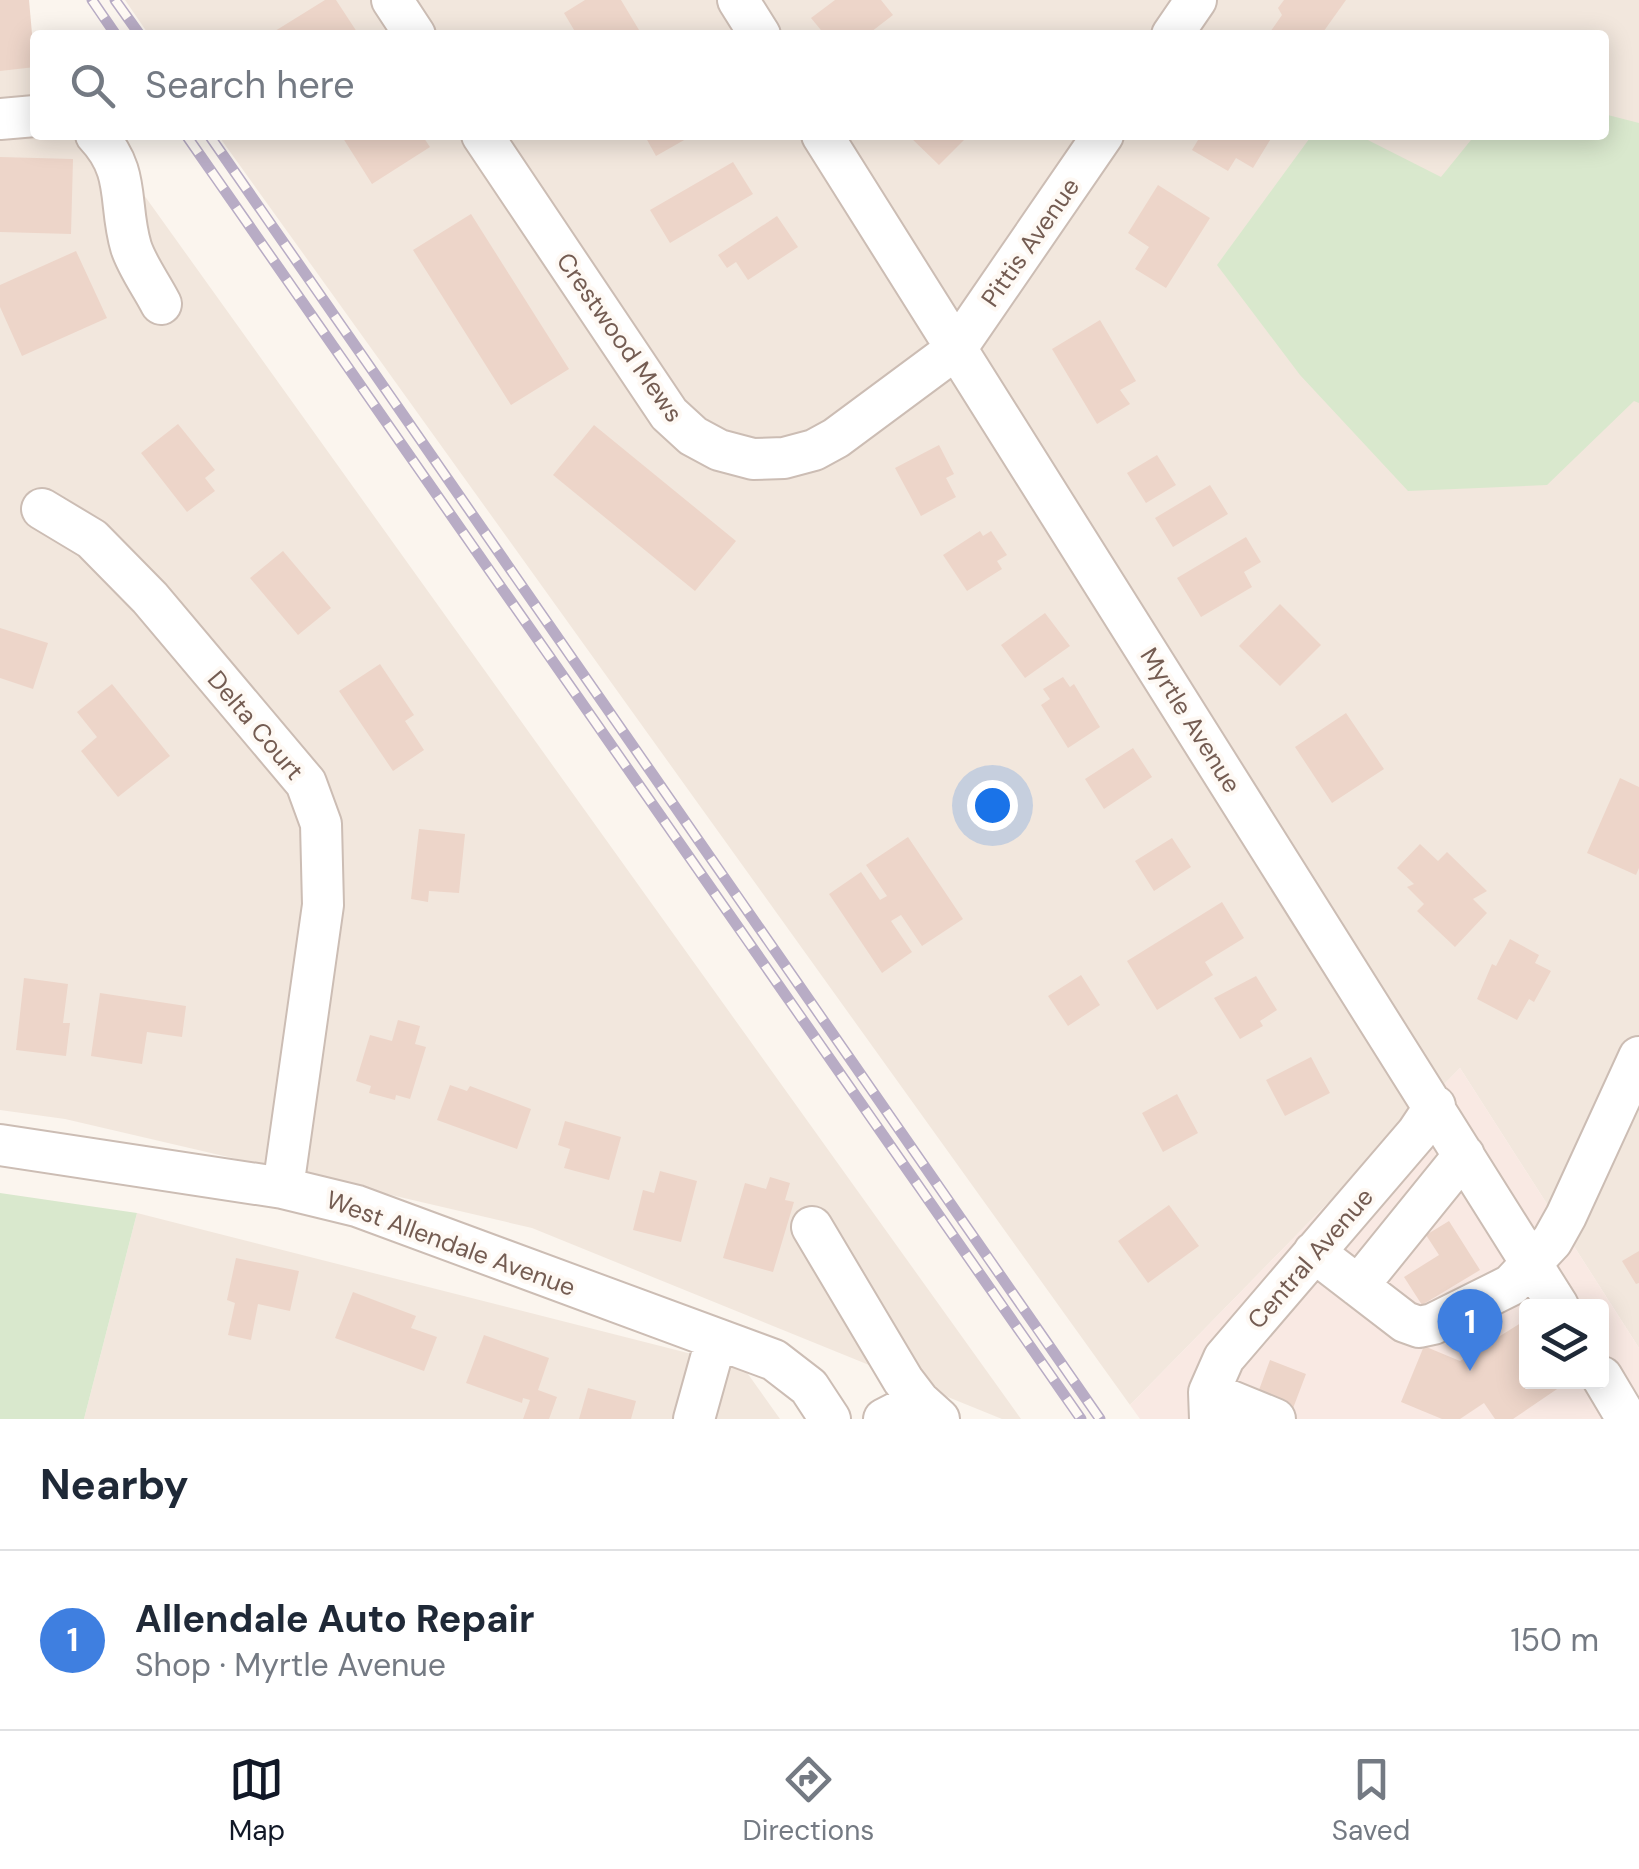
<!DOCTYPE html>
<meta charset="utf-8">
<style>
body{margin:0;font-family:"DM Sans",sans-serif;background:#f6f6f7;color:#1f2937}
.controls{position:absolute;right:30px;bottom:30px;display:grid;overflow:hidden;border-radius:10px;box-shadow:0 5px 25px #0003}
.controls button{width:90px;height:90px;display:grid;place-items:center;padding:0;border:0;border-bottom:2px solid #e0e1e3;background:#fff;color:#1f2937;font:50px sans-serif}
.you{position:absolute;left:992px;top:805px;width:35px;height:35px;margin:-25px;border:8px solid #fff;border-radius:50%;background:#1a73e8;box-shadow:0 0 0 15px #1a73e833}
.badge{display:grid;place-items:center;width:65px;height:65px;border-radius:50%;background:#111827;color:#fff;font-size:32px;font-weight:700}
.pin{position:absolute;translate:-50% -82px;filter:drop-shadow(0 2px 5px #0008)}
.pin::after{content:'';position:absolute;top:52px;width:35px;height:30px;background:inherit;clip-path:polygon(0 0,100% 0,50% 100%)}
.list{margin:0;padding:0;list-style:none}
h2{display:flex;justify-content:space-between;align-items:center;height:130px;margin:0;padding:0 40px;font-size:42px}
h2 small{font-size:32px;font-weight:400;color:#747a83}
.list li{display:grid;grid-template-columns:65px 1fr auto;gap:30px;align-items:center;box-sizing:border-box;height:180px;padding:0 40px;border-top:2px solid #e0e1e3}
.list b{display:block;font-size:38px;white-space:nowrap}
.list p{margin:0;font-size:32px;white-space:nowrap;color:#747a83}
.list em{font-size:32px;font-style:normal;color:#747a83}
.icon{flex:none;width:55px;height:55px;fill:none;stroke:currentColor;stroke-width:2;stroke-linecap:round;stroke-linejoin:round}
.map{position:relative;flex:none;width:1639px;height:1419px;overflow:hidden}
.search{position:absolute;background:#fff;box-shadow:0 5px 25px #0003;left:30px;right:30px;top:30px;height:110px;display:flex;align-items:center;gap:25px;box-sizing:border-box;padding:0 35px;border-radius:10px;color:#747a83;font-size:38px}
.sheet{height:310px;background:#fff}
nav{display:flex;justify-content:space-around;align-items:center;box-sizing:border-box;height:140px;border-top:2px solid #e0e1e3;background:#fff;font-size:28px;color:#747a83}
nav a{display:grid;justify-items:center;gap:5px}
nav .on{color:#111827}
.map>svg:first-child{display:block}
.residential{fill:#f2e7dd}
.commercial{fill:#f9e9e3;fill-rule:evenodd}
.green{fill:#d9e8cd}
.building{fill:#edd5c9}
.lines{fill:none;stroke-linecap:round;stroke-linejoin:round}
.minor-casing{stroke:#ccbdb4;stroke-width:44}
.minor{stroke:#fff;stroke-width:40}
.rail-casing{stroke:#b8acc5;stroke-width:11}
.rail{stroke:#fef9f4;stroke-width:8;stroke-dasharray:22;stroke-linecap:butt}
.labels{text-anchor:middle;stroke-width:8;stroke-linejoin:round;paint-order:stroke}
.street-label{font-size:25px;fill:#745c52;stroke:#fef9f4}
</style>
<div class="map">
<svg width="1639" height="1419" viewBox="0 0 1639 1419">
<rect width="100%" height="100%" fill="#fbf5ee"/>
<path class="residential" d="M0,0H4L35,43V135H101L1021,1419H1002L532,1228L65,1119L0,1110Z
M125,0H1639V1348L1460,1068L1130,1405L218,135H1604V35H149Z
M137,1213L743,1367L780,1419H84Z"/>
<path class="commercial" d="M1460,1068L1639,1348V1419H1140L1130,1405ZM1526,1306H1602V1382H1526Z"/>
<path class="green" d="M1604,114L1639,123V403L1634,401L1547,485L1408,491L1300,375L1217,265L1312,135H1358L1441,177L1475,135H1604Z
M0,1193L137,1213L84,1419H0Z"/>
<path class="building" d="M0,0H29L35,67L0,71Z
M325,0H336L359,35H277L275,31Z
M585,0H621L642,35H594L591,30L577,35L564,13Z
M835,0H881L893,15L867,35H825L811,18Z
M1284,0H1346L1321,35H1268L1282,15L1278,8Z
M341,135H422L430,147L372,184Z
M652,135H693L656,156L646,138Z
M908,135H969L939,165Z
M1201,135H1273L1253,168L1236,158L1228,171L1192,150Z
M0,157L73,159L71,234L0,232Z
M733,162L753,194L670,243L650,210Z
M1158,185L1210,218L1166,288L1135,269L1149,247L1128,233Z
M471,214L569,369L511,405L413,250Z
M777,216L798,247L748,280L736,262L727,268L718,255Z
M76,251L107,318L22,356L0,307V285Z
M1100,320L1136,381L1120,390L1130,404L1097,424L1052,349Z
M178,424L215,470L205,478L215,491L187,512L141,453Z
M594,425L736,541L695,591L553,475Z
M939,445L954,474L946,478L956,497L921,516L895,468Z
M1157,455L1176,485L1146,503L1127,473Z
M1210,485L1228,514L1173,547L1155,518Z
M980,531L983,536L991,531L1007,555L997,561L1002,569L967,591L943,555Z
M1246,537L1261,562L1244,572L1252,587L1201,617L1177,578Z
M283,551L331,608L298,635L250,578Z
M1280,604L1321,645L1280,686L1239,646Z
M1045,613L1070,646L1025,678L1001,645Z
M0,628L48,643L33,689L0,678Z
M380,664L414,715L405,721L424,750L393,771L339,691Z
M1063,677L1070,687L1074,684L1100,727L1068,748L1041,705L1050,699L1043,689Z
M112,684L170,756L118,797L81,751L97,737L77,712Z
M1346,713L1384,769L1332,803L1295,747Z
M1133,748L1152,777L1104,809L1085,779Z
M1620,778L1639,787V868L1636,875L1587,853Z
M419,829L465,834L459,893L429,891L428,902L411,899Z
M908,837L963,919L922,946L901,915L891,921L912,952L882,973L829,894L861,872L880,900L887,896L866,865Z
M1172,838L1191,867L1154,891L1135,861Z
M1420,844L1438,861L1447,852L1487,891L1473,899L1487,913L1455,947L1417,911L1424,904L1407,887L1414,884L1397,868Z
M1222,902L1244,938L1205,962L1213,975L1157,1010L1127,961Z
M1510,939L1539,955L1535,963L1551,971L1534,1002L1529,999L1517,1020L1477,999L1492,964L1496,966Z
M1081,975L1100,1005L1068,1026L1048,996Z
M1256,976L1277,1010L1260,1021L1263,1026L1240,1039L1214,998Z
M24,978L68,984L63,1023H70L66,1056L16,1050Z
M100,993L186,1006L182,1037L147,1032L142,1064L91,1056Z
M398,1020L420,1026L415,1044L426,1047L410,1099L396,1095L395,1100L369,1093L371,1086L356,1081L370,1035L392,1041Z
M1311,1057L1330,1093L1285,1116L1266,1080Z
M450,1085L467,1091L470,1086L531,1109L517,1149L437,1120Z
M1177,1094L1198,1133L1163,1152L1142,1113Z
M565,1121L621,1137L609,1180L564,1168L570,1149L558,1145Z
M660,1171L697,1181L681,1242L633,1230L643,1190L654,1193Z
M770,1177L790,1183L785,1200L794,1202L773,1272L723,1258L745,1183L766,1189Z
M1169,1205L1199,1246L1148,1283L1118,1241Z
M1449,1221L1480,1270L1422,1305L1404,1277L1439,1255L1426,1235Z
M1639,1251V1283L1636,1284L1622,1261Z
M236,1258L299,1271L290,1311L258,1304L251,1340L228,1335L235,1303L227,1300Z
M353,1292L416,1316L411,1328L437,1337L424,1371L335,1338Z
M1524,1321L1526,1382H1561L1563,1385L1513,1419H1495L1484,1403L1460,1419H1442L1401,1402L1424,1346L1460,1361Z
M484,1335L549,1358L538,1390L557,1397L549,1419H523L530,1400L523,1398L522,1403L466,1383Z
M1270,1360L1306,1374L1292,1411L1256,1398Z
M588,1388L636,1401L631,1419H579Z"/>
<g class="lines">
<g class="minor-casing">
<path id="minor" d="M392,0L415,35
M738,0L760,35
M1172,35L1196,0
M0,119L35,116
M96,135C131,172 118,203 131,247C137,266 152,286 161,304
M482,135L669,414L693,436L719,450L753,459L784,458L814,450L836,438L956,349L1103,135
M822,135L1558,1306
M42,509L92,539L150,598L306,783L321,824L323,905L283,1188
M0,1145L283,1188L357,1206L774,1360L809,1387L830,1419
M812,1227L903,1380L919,1401L939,1419
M1314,1252L1405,1322L1419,1327L1433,1324L1511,1285L1552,1241L1566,1216L1639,1057
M1358,1286L1464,1155
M1602,1377L1627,1419
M1209,1392L1275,1419
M694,1419L716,1340
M884,1419L919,1401
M1210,1419L1209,1392L1224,1358L1417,1133L1435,1106"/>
</g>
<use href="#minor" class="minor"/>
<g class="rail-casing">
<path id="rail" d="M92,0L116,35
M115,0L140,35
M186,135L1081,1419
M209,135L1100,1419"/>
</g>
<use href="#rail" class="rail"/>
</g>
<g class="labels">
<g class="street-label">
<text transform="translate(1030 242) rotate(-55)" y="9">Pittis Avenue</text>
<text transform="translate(620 337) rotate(55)" y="9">Crestwood Mews</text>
<text transform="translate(1191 720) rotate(58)" y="9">Myrtle Avenue</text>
<text transform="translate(256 725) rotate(50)" y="9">Delta Court</text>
<text transform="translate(451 1243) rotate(20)" y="9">West Allendale Avenue</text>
<text transform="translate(1310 1258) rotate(-49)" y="9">Central Avenue</text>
</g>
</g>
</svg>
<div class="controls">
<button><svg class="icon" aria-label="layers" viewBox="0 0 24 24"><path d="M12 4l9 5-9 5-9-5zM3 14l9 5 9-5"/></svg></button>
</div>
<div class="you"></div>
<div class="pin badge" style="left:1470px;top:1371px;background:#3f7fe0">1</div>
<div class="search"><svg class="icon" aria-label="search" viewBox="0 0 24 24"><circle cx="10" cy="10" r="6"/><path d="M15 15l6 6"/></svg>Search here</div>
</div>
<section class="sheet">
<h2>Nearby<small></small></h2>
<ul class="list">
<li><span class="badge" style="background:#3f7fe0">1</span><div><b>Allendale Auto Repair</b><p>Shop · Myrtle Avenue</p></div><em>150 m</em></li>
</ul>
</section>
<nav>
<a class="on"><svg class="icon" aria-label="map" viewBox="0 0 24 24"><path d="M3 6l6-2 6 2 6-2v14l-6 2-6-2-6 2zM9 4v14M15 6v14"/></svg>Map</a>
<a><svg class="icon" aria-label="directions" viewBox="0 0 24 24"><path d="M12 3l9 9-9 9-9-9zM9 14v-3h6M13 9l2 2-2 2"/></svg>Directions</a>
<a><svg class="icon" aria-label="saved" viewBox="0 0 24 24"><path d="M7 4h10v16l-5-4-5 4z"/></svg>Saved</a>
</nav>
